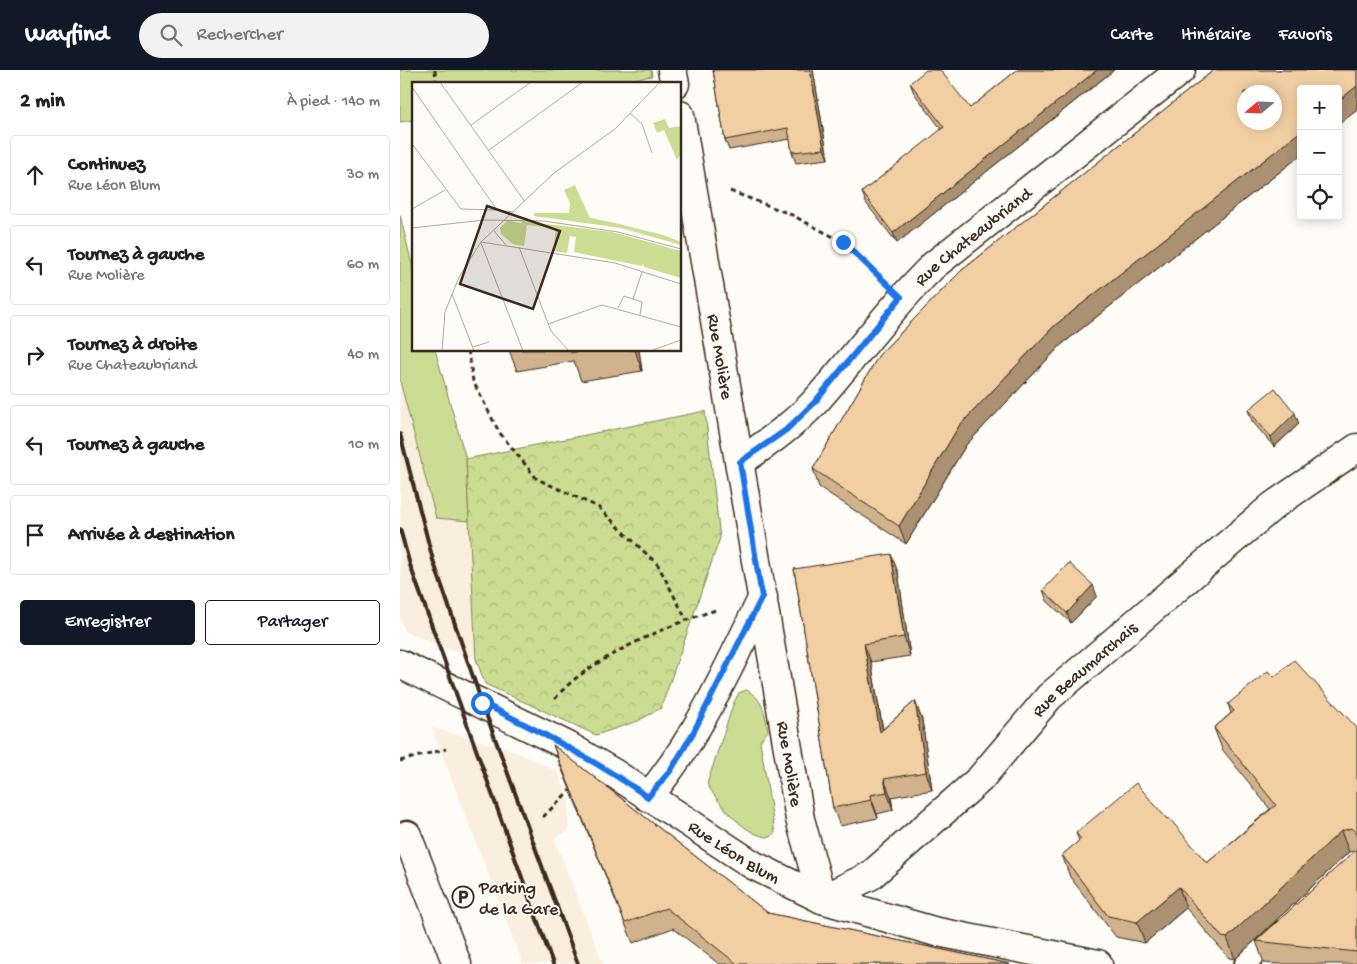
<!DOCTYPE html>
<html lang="fr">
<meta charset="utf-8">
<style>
body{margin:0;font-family:"Gochi Hand",sans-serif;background:#f2f2f2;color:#222}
.controls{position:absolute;right:15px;top:15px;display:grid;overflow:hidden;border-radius:5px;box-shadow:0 2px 12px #0003}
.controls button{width:45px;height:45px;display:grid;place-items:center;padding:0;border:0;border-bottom:1px solid #e0e0e0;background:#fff;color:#222;font:25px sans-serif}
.compass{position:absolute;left:837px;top:15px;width:45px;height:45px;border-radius:50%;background:#fff;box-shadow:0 2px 12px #0003;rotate:251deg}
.stop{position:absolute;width:15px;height:15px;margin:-11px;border:4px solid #1a73e8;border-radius:50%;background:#fff}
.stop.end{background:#1a73e8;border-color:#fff;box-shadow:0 1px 5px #0008}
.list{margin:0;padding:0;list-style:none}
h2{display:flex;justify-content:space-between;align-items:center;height:65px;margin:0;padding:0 20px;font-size:21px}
h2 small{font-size:16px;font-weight:400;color:#767676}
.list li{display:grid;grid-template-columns:32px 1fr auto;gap:15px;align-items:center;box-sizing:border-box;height:80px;margin:0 10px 10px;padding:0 10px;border:1px solid #e0e0e0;border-radius:5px}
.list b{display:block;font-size:19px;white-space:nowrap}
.list p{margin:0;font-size:16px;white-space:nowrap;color:#767676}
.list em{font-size:16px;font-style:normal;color:#767676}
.actions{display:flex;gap:10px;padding:15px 20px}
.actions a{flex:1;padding:11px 0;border:1px solid #111827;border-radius:5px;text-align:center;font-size:18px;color:#111827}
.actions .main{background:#111827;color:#fff}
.icon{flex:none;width:28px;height:28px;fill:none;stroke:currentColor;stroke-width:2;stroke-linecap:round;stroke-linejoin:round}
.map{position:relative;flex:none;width:957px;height:894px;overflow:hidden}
header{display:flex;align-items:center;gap:30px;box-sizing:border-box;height:70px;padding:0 25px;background:#111827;color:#fff}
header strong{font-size:24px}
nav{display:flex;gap:28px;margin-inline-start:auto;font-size:18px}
.search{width:350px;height:45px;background:#f2f2f2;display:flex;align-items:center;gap:12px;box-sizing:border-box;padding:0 18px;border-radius:28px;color:#767676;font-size:19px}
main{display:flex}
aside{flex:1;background:#fff}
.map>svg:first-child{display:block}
.built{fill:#faeede}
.green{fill:#cbdd92;stroke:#838458}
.forest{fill:url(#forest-crowns);stroke:#838458}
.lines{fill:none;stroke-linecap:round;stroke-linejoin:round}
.service-casing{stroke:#3b2a1e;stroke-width:24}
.minor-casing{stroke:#3b2a1e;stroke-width:31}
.tertiary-casing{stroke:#3b2a1e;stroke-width:31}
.path{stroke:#3b2a1e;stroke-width:3;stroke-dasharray:5 4;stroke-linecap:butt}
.service{stroke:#fdfcf7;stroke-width:20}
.minor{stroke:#fdfcf7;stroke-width:28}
.tertiary{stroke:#fdfcf7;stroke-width:28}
.rail{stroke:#3b2a1e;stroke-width:4}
.wall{fill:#d0b28c;stroke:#3b2a1e;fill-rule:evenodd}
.shaded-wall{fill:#a99172;stroke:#3b2a1e}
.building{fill:#f2cfa3;stroke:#3b2a1e;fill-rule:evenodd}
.route{stroke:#1a73e8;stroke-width:6}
.labels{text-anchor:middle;stroke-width:4;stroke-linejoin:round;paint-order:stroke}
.street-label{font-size:18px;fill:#3b2a1e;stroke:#fdfcf7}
.poi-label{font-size:18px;fill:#3b2a1e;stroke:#fdfcf7;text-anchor:start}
.inset-road{fill:none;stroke:#afa8a0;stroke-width:1}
.view{fill:#3b2a1e;fill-opacity:0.15;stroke:#3b2a1e;stroke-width:2.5}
.inset-edge{fill:none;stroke:#3b2a1e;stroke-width:2.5}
</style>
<header>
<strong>Wayfind</strong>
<div class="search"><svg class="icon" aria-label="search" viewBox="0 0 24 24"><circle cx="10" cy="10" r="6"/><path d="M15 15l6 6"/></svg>Rechercher</div>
<nav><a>Carte</a><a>Itinéraire</a><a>Favoris</a></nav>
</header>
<main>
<aside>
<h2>2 min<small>À pied · 140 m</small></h2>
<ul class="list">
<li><svg class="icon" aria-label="ahead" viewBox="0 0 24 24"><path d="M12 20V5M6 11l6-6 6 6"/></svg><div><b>Continuez</b><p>Rue Léon Blum</p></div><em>30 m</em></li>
<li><svg class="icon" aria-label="left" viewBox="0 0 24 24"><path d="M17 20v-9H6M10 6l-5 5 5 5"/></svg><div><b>Tournez à gauche</b><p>Rue Molière</p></div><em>60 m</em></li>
<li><svg class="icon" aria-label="right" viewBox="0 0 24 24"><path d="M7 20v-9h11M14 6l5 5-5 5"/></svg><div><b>Tournez à droite</b><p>Rue Chateaubriand</p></div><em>40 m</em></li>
<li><svg class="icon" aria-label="left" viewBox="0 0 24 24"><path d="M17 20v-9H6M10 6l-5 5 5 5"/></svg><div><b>Tournez à gauche</b></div><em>10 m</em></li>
<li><svg class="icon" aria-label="arrive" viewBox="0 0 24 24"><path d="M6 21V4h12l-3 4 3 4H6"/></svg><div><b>Arrivée à destination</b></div></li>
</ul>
<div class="actions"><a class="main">Enregistrer</a><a>Partager</a></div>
</aside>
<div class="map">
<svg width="957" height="894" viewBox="0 0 957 894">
<defs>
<pattern id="forest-crowns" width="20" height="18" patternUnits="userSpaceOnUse" patternTransform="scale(1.25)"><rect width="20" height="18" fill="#cbdd92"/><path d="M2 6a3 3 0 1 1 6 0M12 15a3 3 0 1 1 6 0" fill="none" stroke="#afbe7d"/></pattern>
</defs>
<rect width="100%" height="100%" fill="#fdfcf7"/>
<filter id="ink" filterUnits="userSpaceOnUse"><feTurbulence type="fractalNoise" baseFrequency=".02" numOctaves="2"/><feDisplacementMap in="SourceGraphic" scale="10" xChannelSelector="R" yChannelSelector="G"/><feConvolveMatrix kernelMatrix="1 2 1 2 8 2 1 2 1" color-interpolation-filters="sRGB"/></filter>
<g filter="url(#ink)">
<path class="built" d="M0,311L36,448L69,451L76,589L5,562L0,546Z
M32,658L107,678L158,702L169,730L168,761L154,768L203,894H123Z"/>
<path class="green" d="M0,0H251L252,6L210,14H14V50L0,52Z
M0,145L14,203V280H35L66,389L69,451L36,448L0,311Z
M346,620C363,628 365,643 368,661L360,671L375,763L371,767C347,769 318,733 307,714L334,632L339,623Z"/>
<path class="forest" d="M305,341L320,468L261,638L238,651L196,665L85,614L76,589L66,389Z"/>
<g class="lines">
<g class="service-casing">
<path id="service" d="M845,894L880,862"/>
</g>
<g class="minor-casing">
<g id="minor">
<path d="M272,0L275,14"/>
<path id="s1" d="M280,45L400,749L422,829L470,806L580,709L649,627L874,435L957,378"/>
<path id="s2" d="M340,392C366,374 392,356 414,333C455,287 490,238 534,195L781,0"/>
<path d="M248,727C298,668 329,596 363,527"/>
<path d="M7,765L57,894"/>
</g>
</g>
<g class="tertiary-casing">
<g id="tertiary">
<path id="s3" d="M0,594L168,676L212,702L353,795L422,829L533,861L698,894"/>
</g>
</g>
<path class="path" d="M35,0L36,14
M330,121L390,144L443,172L477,204
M68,280L73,311L99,362L137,409L198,437L258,495L286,549
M155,629C182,592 272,553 316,540
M0,691L46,679
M143,747L170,720"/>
<use href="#service" class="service"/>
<use href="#minor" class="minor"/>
<use href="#tertiary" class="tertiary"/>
<path class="rail" d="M0,364L33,490L82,633L178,894
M0,459L10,495L153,894"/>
</g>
<path class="wall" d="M313,0H413L428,89L396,93L392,82L390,69L329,80L325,70Z
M617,0H714L497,173L466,133L462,122L542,60L514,23L510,13L570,38Z
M814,0H957V40L938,55V19H901V85L661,275L566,375L506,474L419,417L413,399L479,285L561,201ZM844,22H874V52H844Z
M109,280H239L242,301L181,311L174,291L117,301Z
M848,340L899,354L874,377L852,351Z
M394,499L498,502L510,586L471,592L483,659L515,631L522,650L532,720L491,727L493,740L477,744L478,748L440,756L433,738Z
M643,520L697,526L671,553L647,531Z
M874,607L957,658V894H877L864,893L856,871L955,781L949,782L835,889L829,888L786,838L745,873L716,867L670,807L662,785L679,771L676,763L767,749L807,793L870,739L822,679L814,658L831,643L828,634Z
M153,675L368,843L610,894H319L273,858L233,873L160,695Z"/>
<path class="shaded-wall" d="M410,0H413L428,89L424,79Z
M697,0H714L497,173L493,163Z
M957,16V40L938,55V31Z
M901,61V85L661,275L566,375L506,474L499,456L559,356L654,256Z
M235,280H239L242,301Z
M895,343L899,354L874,377L871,367Z
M491,484L498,502L510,586L504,567Z
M693,515L697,526L671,553L667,543Z
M464,574L471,592L486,680L480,662Z
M515,631L522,650L532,720L526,702Z
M484,709L491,727L493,740L487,722Z
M470,725L477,744L478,748L471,730Z
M941,761L949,782L835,889L827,868Z
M779,817L786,838L745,873L737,852Z"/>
<path class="building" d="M313,0H410L424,79L392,82L388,58L325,70Z
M526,0H540L570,38L617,0H697L493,163L462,122L544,57L510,13Z
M814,0H957V16L938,31V19H901V61L654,256L559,356L499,456L413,399L479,285L561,201ZM844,22H874V52H844Z
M170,280H186L171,283Z
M875,318L895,343L871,367L848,340Z
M491,484L504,567L464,574L480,662L515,631L526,702L484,709L487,722L470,725L471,730L433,738L394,499Z
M669,493L693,515L667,543L643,520Z
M894,590L957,658V763L952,758L941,761L827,868L822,867L779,817L737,852L708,846L662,785L681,769L676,763L736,713L767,749L769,748L807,793L876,735L814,658L834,641L828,634L868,601L874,607Z
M153,675L368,843L610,894H335L336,893L266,838L225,853Z
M957,779V882L856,871Z"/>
</g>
<g class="lines" filter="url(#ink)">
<path class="route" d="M82,633C140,661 195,690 248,727L271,700L292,665L362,527L340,392L386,360L414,333L501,227L443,172"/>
</g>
<defs>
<g id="parking-ring" transform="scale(1.125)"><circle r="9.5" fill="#fdfcf7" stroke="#3b2a1e" stroke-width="1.5"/><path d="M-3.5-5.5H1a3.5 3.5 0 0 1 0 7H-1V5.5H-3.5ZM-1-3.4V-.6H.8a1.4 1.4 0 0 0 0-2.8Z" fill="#3b2a1e"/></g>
</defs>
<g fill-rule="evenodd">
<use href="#parking-ring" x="63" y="827"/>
</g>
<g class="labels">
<g class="street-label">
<text dy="6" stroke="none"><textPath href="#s2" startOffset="326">Rue Chateaubriand</textPath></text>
<text dy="6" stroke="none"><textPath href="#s1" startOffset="245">Rue Molière</textPath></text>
<text dy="6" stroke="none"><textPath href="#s1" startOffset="1149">Rue Beaumarchais</textPath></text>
<text dy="6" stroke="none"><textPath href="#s1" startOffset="658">Rue Molière</textPath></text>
<text dy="6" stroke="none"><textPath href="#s3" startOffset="384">Rue Léon Blum</textPath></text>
</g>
<g class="poi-label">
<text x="79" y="823">Parking<tspan x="79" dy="21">de la Gare</tspan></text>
</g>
</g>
<g transform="translate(12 12)">
<rect width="269" height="269" fill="#fdfcf7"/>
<path d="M122,131H157L203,141L251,153L269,160V163L209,146L122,134ZM110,139L200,150L269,169V196L232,185L231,181L230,184L162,170L164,155L158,154L155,171L141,169L144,146L115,143L109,142Z" fill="#cbdd92"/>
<path d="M253,37L257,46L269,44V72L265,78L252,48L245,51L241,41ZM163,103L166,110L178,136L157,131L158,121L152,108ZM96,138L115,143L112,164L101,162L89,152L88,146Z" fill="#cbdd92"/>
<path class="inset-road" d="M28,0L113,120M0,5L85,128L101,130M218,31L230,42L240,71M59,43L119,0M0,62L49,127L85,128M77,68L171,0M0,127L33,108M0,146L72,138L132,139L206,150L269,167M82,149L94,163M69,160L203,181L269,202M69,161L111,269M107,165L139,249L157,269M40,212L62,269M221,217L230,190M206,226L212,214L230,220L228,233M136,242L190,223L269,245M61,265L77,260M30,269L33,230L47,195L69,160L142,91L203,47L248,0M238,269L269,258"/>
<path class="view" d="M75,124L148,149L121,227L48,202Z"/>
<rect width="269" height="269" class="inset-edge"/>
</g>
</svg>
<div class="controls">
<button>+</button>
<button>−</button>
<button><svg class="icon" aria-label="locate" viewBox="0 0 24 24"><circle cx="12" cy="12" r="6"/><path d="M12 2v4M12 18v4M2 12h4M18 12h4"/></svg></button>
</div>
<svg class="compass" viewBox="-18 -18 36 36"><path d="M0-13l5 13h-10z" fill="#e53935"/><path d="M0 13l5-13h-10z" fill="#767676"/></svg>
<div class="stop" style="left:82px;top:633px"></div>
<div class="stop end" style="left:443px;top:172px"></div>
</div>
</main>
